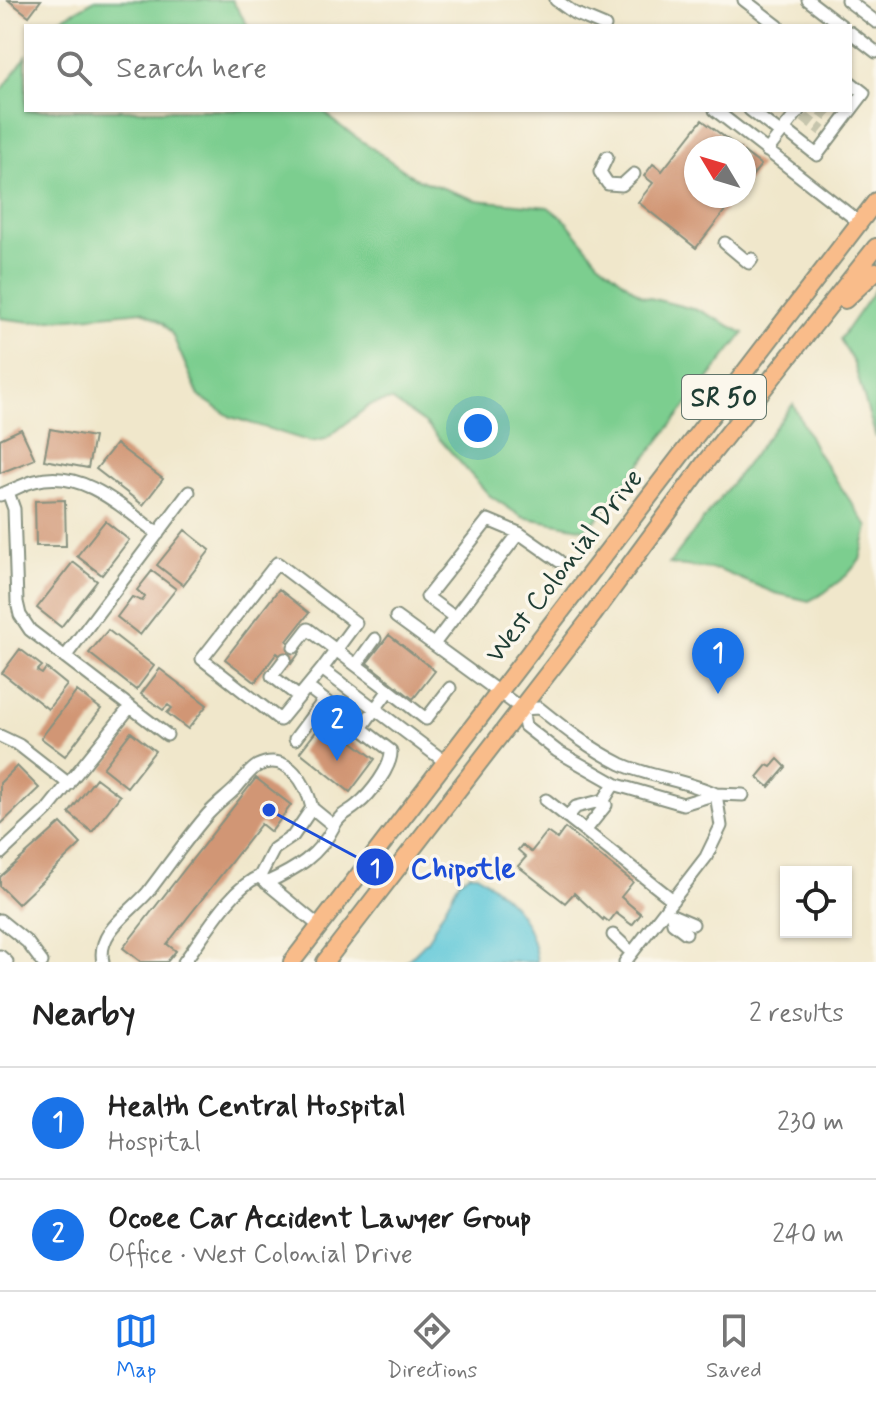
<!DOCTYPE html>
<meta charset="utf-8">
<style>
body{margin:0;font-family:Mynerve,sans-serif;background:#f2f2f2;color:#222}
.controls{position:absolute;right:24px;bottom:24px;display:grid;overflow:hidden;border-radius:0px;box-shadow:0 2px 6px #0004}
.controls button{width:72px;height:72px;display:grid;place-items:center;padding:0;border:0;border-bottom:2px solid #e0e0e0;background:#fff;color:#222;font:40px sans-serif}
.compass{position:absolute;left:684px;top:136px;width:72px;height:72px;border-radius:50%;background:#fff;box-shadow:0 2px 6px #0004;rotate:308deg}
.you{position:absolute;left:478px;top:428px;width:28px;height:28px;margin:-20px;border:6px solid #fff;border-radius:50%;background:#1a73e8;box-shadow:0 0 0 12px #1a73e833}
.badge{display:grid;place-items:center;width:52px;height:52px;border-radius:50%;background:#1a73e8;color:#fff;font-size:26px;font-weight:700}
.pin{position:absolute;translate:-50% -66px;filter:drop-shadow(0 2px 4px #0008)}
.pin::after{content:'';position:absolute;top:42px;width:28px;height:24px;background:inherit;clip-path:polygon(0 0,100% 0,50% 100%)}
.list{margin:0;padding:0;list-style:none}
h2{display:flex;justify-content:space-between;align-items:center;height:104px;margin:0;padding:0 32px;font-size:34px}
h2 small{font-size:26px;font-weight:400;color:#767676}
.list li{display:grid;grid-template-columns:52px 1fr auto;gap:24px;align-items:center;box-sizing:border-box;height:112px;padding:0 32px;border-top:2px solid #e0e0e0}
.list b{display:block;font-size:30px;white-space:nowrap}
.list p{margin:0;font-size:26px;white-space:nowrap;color:#767676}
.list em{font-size:26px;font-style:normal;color:#767676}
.icon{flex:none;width:44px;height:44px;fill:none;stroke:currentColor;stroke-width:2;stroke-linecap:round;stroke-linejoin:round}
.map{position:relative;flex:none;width:876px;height:962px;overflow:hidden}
.search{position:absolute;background:#fff;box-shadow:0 2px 6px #0004;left:24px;right:24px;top:24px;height:88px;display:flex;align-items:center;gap:20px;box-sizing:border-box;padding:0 28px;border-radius:0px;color:#767676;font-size:30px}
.sheet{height:328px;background:#fff}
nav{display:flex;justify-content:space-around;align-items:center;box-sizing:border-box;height:112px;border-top:2px solid #e0e0e0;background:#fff;font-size:22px;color:#767676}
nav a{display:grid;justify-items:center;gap:4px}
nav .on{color:#1a73e8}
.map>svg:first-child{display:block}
.green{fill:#7cce8f;stroke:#4e8662;stroke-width:2}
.water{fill:#5dc7d8;stroke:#3e8286;stroke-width:2}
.building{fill:#d19675}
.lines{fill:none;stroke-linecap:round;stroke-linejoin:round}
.minor-tunnel{stroke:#c6c5ad;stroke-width:11;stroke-dasharray:11 5.5;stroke-linecap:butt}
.minor-casing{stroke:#889280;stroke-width:15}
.highway-casing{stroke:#889280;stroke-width:20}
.minor{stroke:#fff;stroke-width:11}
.highway{stroke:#f9bc8a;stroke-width:16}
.labels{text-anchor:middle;stroke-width:7;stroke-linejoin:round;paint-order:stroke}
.shield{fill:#fbf7ec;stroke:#61756b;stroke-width:2}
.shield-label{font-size:26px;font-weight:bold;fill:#1f3d34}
.street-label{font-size:28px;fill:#1f3d34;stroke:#fbf7ec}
.leader{fill:none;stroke:#1d4ed8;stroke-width:3}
.callout-dot{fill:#1d4ed8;stroke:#fbf7ec;stroke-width:3}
.mark-label{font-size:24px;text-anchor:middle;font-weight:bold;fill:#fff}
.callout-label{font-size:30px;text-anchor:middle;font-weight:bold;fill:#1d4ed8;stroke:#fbf7ec;stroke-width:7;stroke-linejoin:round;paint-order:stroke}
</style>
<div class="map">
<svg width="876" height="962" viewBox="0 0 876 962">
<rect width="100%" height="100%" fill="#fbf7ec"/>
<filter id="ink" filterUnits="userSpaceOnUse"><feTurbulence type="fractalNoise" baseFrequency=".0125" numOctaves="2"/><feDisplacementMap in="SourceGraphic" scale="16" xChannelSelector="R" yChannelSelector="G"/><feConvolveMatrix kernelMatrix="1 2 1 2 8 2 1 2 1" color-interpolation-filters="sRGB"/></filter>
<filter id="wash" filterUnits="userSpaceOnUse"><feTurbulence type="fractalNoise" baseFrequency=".006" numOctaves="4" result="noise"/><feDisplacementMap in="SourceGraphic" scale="32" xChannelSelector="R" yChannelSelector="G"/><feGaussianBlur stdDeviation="1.8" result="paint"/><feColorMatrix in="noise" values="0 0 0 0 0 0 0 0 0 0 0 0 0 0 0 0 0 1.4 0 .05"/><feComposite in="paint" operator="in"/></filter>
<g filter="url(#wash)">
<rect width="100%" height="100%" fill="#f0e7cb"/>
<path class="green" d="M95,0H232L248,26H48Z
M26,56V110H323L336,123L415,178L476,200L548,207L566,221L598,261L642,296L701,311L744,333L597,519L585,529L522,517L489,495L426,424L391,400L370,405L326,439L311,442L231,417L199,396L172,334L163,323L142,311L31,322L0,318V93Z
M876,288V438L854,364L840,339Z
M793,404L817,452L868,527L860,560L847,575L824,593L809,601L775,593L719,570L669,564Z"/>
<path class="water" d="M469,874H477C511,900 531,917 537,962H406L427,941L460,880Z"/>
<g id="blocks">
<path class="building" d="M8,0H41L29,16Z
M702,120L739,148H696V196H736L696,248L638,202L653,183L644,176L653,164L662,171Z
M744,152L761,165L744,186Z
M21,429L35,459L0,473V439Z
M50,429L94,437L88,468L44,460Z
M116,444L163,479L143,505L96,469Z
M65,500L66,546H36L35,501Z
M105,521L129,540L102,575L77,556Z
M185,530L210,550L183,585L157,565Z
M73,562L97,581L61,627L37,608Z
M152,571L176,589L140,635L117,617L132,597L142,601L145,597L137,590Z
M279,589L309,613L287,641L300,652L291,664L277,653L255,682L225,659Z
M108,630L154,666L136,690L89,653Z
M389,635L435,671L413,699L367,663Z
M20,649L42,666L37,671L42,674L46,668L67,685L48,709L2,673Z
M160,669L207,705L188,729L167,713L172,708L168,705L163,710L141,694Z
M77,691L101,709L65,756L41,738Z
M325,720L334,727L340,720L348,726L342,734L375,759L350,792L300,752Z
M131,732L155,751L127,787L103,768Z
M778,759L786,767L769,787L757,777L767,765L771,767Z
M17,766L39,788L0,825V783Z
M96,778L120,796L92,832L69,813Z
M256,778L291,805L271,832L261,824L167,944L176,951L167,962H141L123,948Z
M61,823L81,844L18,904L0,886V877Z
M565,828L633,882L621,897L641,914L632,925L616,913L609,922L604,918L603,920L574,893L565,903L518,866L526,857L518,850L522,845L531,852L547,832L557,839Z"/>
</g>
</g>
<g filter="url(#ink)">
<use href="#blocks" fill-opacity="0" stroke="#889280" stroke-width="2"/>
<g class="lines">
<path class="minor-tunnel" d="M820,110L832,119
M804,117L822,131"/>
<g class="minor-casing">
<path id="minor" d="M556,0L574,13L605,26
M744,0L778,26
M808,0L842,26
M847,0L876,22
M850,32L876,52
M715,110L859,222
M750,110L780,133
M784,129L817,155L864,93L850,82
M767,151L799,110
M607,157L600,172L608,184L622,185L634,174
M725,243L749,263L752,259
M8,492L14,509L17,602L20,615L30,630L167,735
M0,495C11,491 23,484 35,481C83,468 123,508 158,534
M396,617L522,709L539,708C565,729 591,749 621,764C650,777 685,780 716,794
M454,617L427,597L488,520L519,533L559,561
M434,644L519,533
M294,647L308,629L389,690L361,728L391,751C392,767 370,795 357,805C348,813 340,814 334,826
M65,657L189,492
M285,659L272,676L299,697
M356,665L375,639
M322,669L356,623L277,563L202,659L280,720L322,669L444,761
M307,687L361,728
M389,690L426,719L450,688
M522,709L525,726L557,751L617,785L683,804L716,794L743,795
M0,736L19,745L69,784
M295,739L324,700
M546,800L673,900
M567,817L576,807L604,800L614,784
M585,831L606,805L604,800
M0,854L47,810L130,707
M263,880L319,926
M0,920L27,942L42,962
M686,933L673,923L672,915L693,924
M613,935L632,953
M0,956L7,962
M103,962C96,932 131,912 148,892C168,866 187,838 208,814C217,804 227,797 236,788C242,781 249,771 257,766C288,750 307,785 312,808
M184,962C204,936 230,888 260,876L274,849L293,836L312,808L334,826C319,856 296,869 266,883
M625,962L706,857L721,826L716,794"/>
</g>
<g class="highway-casing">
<path id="highway" d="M845,300L876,271
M292,962L876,201
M325,962L593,615L707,460L876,247"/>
</g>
<use href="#minor" class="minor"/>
<use href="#highway" class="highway"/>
</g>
</g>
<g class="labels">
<rect class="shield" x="682" y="375" width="84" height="44" rx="6"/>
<g class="shield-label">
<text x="724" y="406">SR 50</text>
</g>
<g class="street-label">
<text transform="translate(563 565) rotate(-52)" y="10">West Colonial Drive</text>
</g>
</g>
<path class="leader" d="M269 810L375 867"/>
<g class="callout-dot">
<circle cx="269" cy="810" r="8"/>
<circle cx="375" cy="867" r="20"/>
</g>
<g class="mark-label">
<text x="375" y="876">1</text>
</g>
<g class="callout-label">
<text x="463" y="878">Chipotle</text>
</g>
</svg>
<div class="controls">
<button><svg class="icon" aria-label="locate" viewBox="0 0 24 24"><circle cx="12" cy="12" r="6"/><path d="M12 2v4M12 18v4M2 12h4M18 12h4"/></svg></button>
</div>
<svg class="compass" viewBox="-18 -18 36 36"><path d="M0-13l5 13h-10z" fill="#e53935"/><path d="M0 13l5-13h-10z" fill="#767676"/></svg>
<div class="you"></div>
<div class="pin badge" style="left:718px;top:694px">1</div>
<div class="pin badge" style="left:337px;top:761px">2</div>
<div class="search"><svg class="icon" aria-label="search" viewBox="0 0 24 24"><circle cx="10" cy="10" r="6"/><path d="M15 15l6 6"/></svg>Search here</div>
</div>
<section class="sheet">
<h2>Nearby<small>2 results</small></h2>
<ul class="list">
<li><span class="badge">1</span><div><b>Health Central Hospital</b><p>Hospital</p></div><em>230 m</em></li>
<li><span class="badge">2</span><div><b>Ocoee Car Accident Lawyer Group</b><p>Office · West Colonial Drive</p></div><em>240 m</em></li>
</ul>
</section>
<nav>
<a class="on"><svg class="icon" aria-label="map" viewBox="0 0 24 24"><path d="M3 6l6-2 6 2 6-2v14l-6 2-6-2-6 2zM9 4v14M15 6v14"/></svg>Map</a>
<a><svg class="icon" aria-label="directions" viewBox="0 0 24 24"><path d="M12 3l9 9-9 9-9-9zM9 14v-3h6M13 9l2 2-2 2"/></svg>Directions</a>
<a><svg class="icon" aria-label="saved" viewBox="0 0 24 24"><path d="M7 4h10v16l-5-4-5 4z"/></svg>Saved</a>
</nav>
